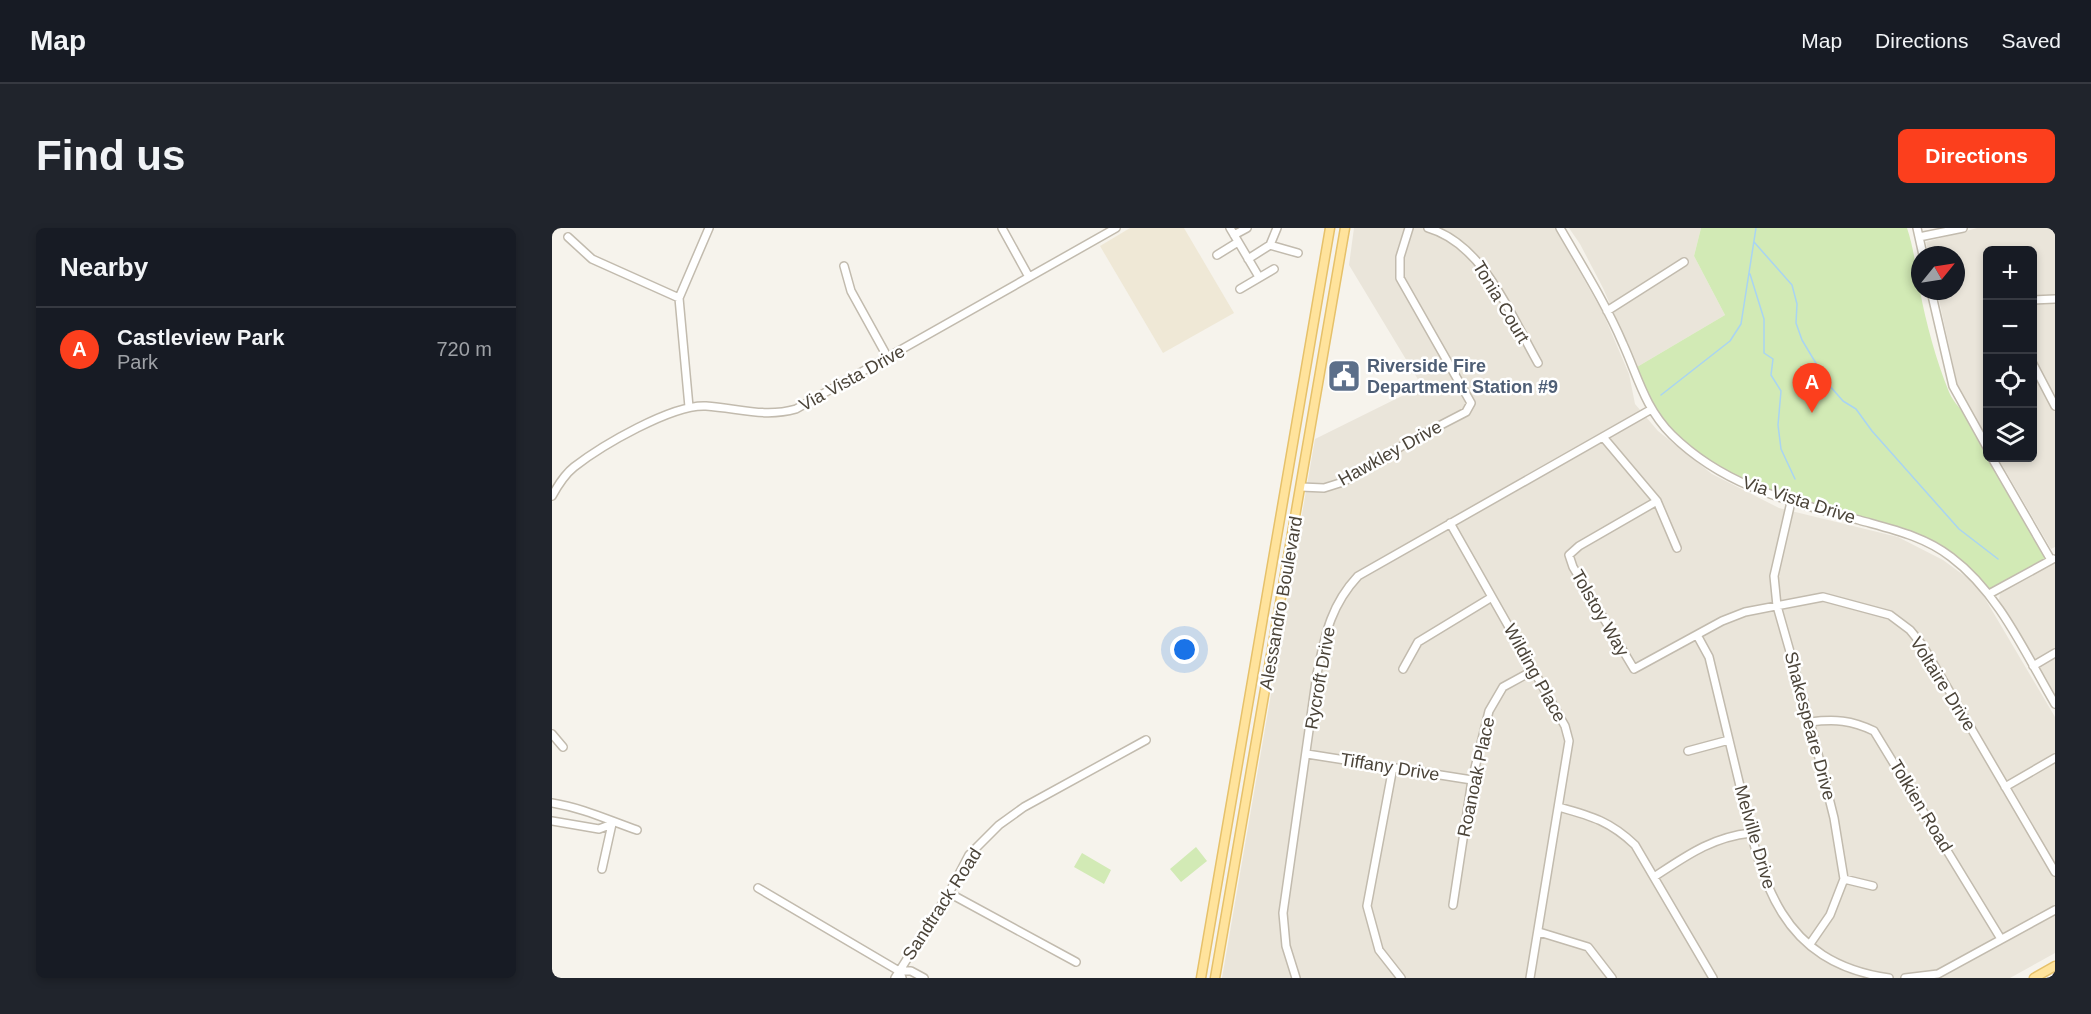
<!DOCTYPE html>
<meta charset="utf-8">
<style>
body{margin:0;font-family:Helvetica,sans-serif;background:#20242c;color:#f1f3f6}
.controls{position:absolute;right:18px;top:18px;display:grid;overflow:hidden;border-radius:9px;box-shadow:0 3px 9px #0003}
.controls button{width:54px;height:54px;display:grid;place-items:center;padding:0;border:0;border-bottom:2px solid #363941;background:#171b24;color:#f1f3f6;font:30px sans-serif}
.compass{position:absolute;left:1359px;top:18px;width:54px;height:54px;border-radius:50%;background:#171b24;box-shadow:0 3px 9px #0003;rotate:60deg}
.you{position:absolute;left:633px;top:422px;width:21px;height:21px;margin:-15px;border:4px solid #fff;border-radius:50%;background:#1a73e8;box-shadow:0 0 0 9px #1a73e833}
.badge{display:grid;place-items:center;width:39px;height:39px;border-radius:50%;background:#fc3f1d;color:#fff;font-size:20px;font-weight:700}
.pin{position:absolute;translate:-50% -50px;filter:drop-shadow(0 2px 3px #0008)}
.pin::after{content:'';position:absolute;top:32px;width:21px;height:18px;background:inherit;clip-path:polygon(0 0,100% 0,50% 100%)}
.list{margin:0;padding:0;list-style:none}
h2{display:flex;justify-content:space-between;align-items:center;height:78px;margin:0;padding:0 24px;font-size:26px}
h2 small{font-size:20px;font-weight:400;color:#9ea1a6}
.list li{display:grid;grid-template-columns:39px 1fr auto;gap:18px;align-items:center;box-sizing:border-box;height:84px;padding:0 24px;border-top:2px solid #363941}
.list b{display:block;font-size:22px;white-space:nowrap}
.list p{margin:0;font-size:20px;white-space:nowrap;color:#9ea1a6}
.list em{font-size:20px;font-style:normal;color:#9ea1a6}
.icon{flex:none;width:33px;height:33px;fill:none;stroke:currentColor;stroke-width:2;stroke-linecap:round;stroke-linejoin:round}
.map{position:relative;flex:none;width:1503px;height:750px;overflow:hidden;border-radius:9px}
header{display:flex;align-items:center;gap:36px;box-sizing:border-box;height:84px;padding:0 30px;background:#171b24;border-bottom:2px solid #363941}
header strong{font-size:28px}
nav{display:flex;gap:33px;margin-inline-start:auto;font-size:21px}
.intro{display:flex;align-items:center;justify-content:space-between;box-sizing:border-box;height:144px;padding:0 36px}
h1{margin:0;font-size:42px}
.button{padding:15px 27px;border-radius:9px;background:#fc3f1d;color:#fff;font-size:21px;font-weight:700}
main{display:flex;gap:36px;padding:0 36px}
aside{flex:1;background:#171b24;border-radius:9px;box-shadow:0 3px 9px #0003}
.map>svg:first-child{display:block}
.residential{fill:#eae5da}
.education{fill:#efe8d6}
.green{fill:#d2eab5}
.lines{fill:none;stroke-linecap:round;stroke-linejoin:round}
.stream{stroke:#a9d4f2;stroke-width:1.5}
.minor-casing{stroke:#c2bbae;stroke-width:10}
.major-casing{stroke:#e6c16a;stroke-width:11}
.minor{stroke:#fff;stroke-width:7}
.major{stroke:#ffe39c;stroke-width:8}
.labels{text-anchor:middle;stroke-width:5;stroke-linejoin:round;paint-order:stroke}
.street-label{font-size:18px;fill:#4b4439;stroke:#fff}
.service-label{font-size:18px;font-weight:bold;fill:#4e5e75;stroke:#fff;text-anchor:start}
</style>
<header>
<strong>Map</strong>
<nav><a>Map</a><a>Directions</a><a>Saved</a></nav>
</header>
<div class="intro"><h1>Find us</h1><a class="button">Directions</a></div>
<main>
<aside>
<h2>Nearby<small></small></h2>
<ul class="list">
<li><span class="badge">A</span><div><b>Castleview Park</b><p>Park</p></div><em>720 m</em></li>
</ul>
</aside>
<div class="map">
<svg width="1503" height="750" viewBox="0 0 1503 750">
<rect width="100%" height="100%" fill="#f6f3ec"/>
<path class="residential" d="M802,0H1003L1051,85L1077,146L1083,176L1106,203L1160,246L1227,280L1346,309L1391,332L1425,357L1503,489V725L1458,750H670L763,211L870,158L797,37Z
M1017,0H1149L1142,28L1173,87L1085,139L1051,60L1028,16Z
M1425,0H1503V319L1499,321L1446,230H1480V22H1436L1435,210L1406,159L1385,63H1404V27H1377L1374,14Z
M1503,332V467L1447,372L1448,365Z"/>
<path class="education" d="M578,0H632L682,85L611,125L548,18Z"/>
<path class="green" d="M1149,0H1355C1362,21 1364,41 1368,63C1374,95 1384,132 1397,164C1406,186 1435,198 1436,230H1442L1502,333L1440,370L1382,317L1239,274L1146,230L1107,189L1092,162L1085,139L1173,87L1142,28Z
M644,619L655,633L629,654L618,641Z
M530,625L559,642L552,656L522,639Z"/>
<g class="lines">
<path class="stream" d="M1202,14L1240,57L1245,76L1244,95L1250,112L1277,157L1291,173L1304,181L1320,203L1407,301L1446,331
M1198,46L1212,91V125L1221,131L1219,147L1229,163L1226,197L1229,221L1243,251
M1109,167L1178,113L1189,96L1204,0"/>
<g class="minor-casing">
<path id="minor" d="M450,0L477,49
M678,0L707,49
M876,0C932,16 959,88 986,135
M1008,0C1030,38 1054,76 1071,116C1086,149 1093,180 1120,207C1173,259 1237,273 1307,292C1339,301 1372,308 1399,329C1447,365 1473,425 1503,476
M1365,0L1371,27
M682,7L695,0
M16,9L40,31L127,70
M1367,9L1411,0
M718,17L746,25
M665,27L686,14
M696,31L718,17L725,0
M292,38L299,63L336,130
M688,61L722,41
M1379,63L1401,158L1436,221
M1480,72L1503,71
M1055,83L1132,34
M1480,134L1503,178
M137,179L127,70L157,0
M1051,209L1105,273L1125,320
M1440,230L1499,332
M749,259L772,260L791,254L858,213L914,184L919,175L848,50V29L857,0
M0,268C6,257 12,247 22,239C49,218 120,176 154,178C186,180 212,190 244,181L564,0
M1105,273L1027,318L1017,327L1021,339L1082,441L1170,393L1193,384L1271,369L1338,387L1358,402L1371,418L1503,644
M1239,274L1222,348L1225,378L1258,494L1282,590L1292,651L1278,687L1258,716
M898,295L1013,498L1017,513L978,750
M1437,366L1501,331
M1145,407L1157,429C1167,472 1178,515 1188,558C1209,651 1226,734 1337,750
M1481,438L1503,425
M851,441L866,414L940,369
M1258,494C1283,491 1299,492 1322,503L1449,711
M0,506L11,519
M1136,523L1177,512
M755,526L920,552
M841,539L815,678L827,722L849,750
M1453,559L1503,530
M0,575C31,580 56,592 85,602
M1007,579C1039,588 1058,593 1083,617L1161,750
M0,593L47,601L60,596
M50,641L60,596
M1102,649C1134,628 1160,609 1199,605
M1292,651L1321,658
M206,660L347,743L350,750
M397,665L524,734
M901,677L920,552L937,483L951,459L982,442
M987,704L1036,719L1060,750
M347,743H359L372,750
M343,750L397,665L417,627L447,597L472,579L594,512
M744,750L734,718L731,685L765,446C773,408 778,378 806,348L1098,182
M1353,750L1386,746L1503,682"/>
</g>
<g class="major-casing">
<path id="major" d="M649,750L778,0
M663,750L793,0
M1482,750L1503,738"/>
</g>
<use href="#minor" class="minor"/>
<use href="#major" class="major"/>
</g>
<defs>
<g id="civic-square" transform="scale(1.725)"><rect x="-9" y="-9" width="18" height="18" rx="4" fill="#5c6f8a" stroke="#fff"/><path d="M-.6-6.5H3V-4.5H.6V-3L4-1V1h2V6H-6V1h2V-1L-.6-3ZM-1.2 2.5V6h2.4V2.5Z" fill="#fff"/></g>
</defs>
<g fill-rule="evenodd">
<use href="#civic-square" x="792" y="148"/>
</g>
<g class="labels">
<g class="street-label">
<text transform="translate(949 74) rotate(59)" y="6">Tonia Court</text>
<text transform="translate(300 150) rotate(-29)" y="6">Via Vista Drive</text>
<text transform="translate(838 225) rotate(-29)" y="6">Hawkley Drive</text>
<text transform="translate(1247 272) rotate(18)" y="6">Via Vista Drive</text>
<text transform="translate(729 375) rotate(-80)" y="6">Alessandro Boulevard</text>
<text transform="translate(1048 385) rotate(60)" y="6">Tolstoy Way</text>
<text transform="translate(983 445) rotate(61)" y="6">Wilding Place</text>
<text transform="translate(768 450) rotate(-80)" y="6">Rycroft Drive</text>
<text transform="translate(1391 456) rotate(58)" y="6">Voltaire Drive</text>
<text transform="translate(1258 498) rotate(75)" y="6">Shakespeare Drive</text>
<text transform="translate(838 539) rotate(9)" y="6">Tiffany Drive</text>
<text transform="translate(924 549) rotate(-78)" y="6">Roanoak Place</text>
<text transform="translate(1369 578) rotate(59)" y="6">Tolkien Road</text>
<text transform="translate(1203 609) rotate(74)" y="6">Melville Drive</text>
<text transform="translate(390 676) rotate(-57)" y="6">Sandtrack Road</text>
</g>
<g class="service-label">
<text x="815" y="144">Riverside Fire<tspan x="815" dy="21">Department Station #9</tspan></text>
</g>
</g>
</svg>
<div class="controls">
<button>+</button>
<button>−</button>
<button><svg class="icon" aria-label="locate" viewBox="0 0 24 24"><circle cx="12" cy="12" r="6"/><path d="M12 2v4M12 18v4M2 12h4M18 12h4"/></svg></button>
<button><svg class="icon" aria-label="layers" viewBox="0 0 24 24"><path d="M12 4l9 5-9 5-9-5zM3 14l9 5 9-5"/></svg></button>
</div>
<svg class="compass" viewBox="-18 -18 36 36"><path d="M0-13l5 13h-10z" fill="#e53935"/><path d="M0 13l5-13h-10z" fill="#9ea1a6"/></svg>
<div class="you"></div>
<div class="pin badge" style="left:1260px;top:185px">A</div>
</div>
</main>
